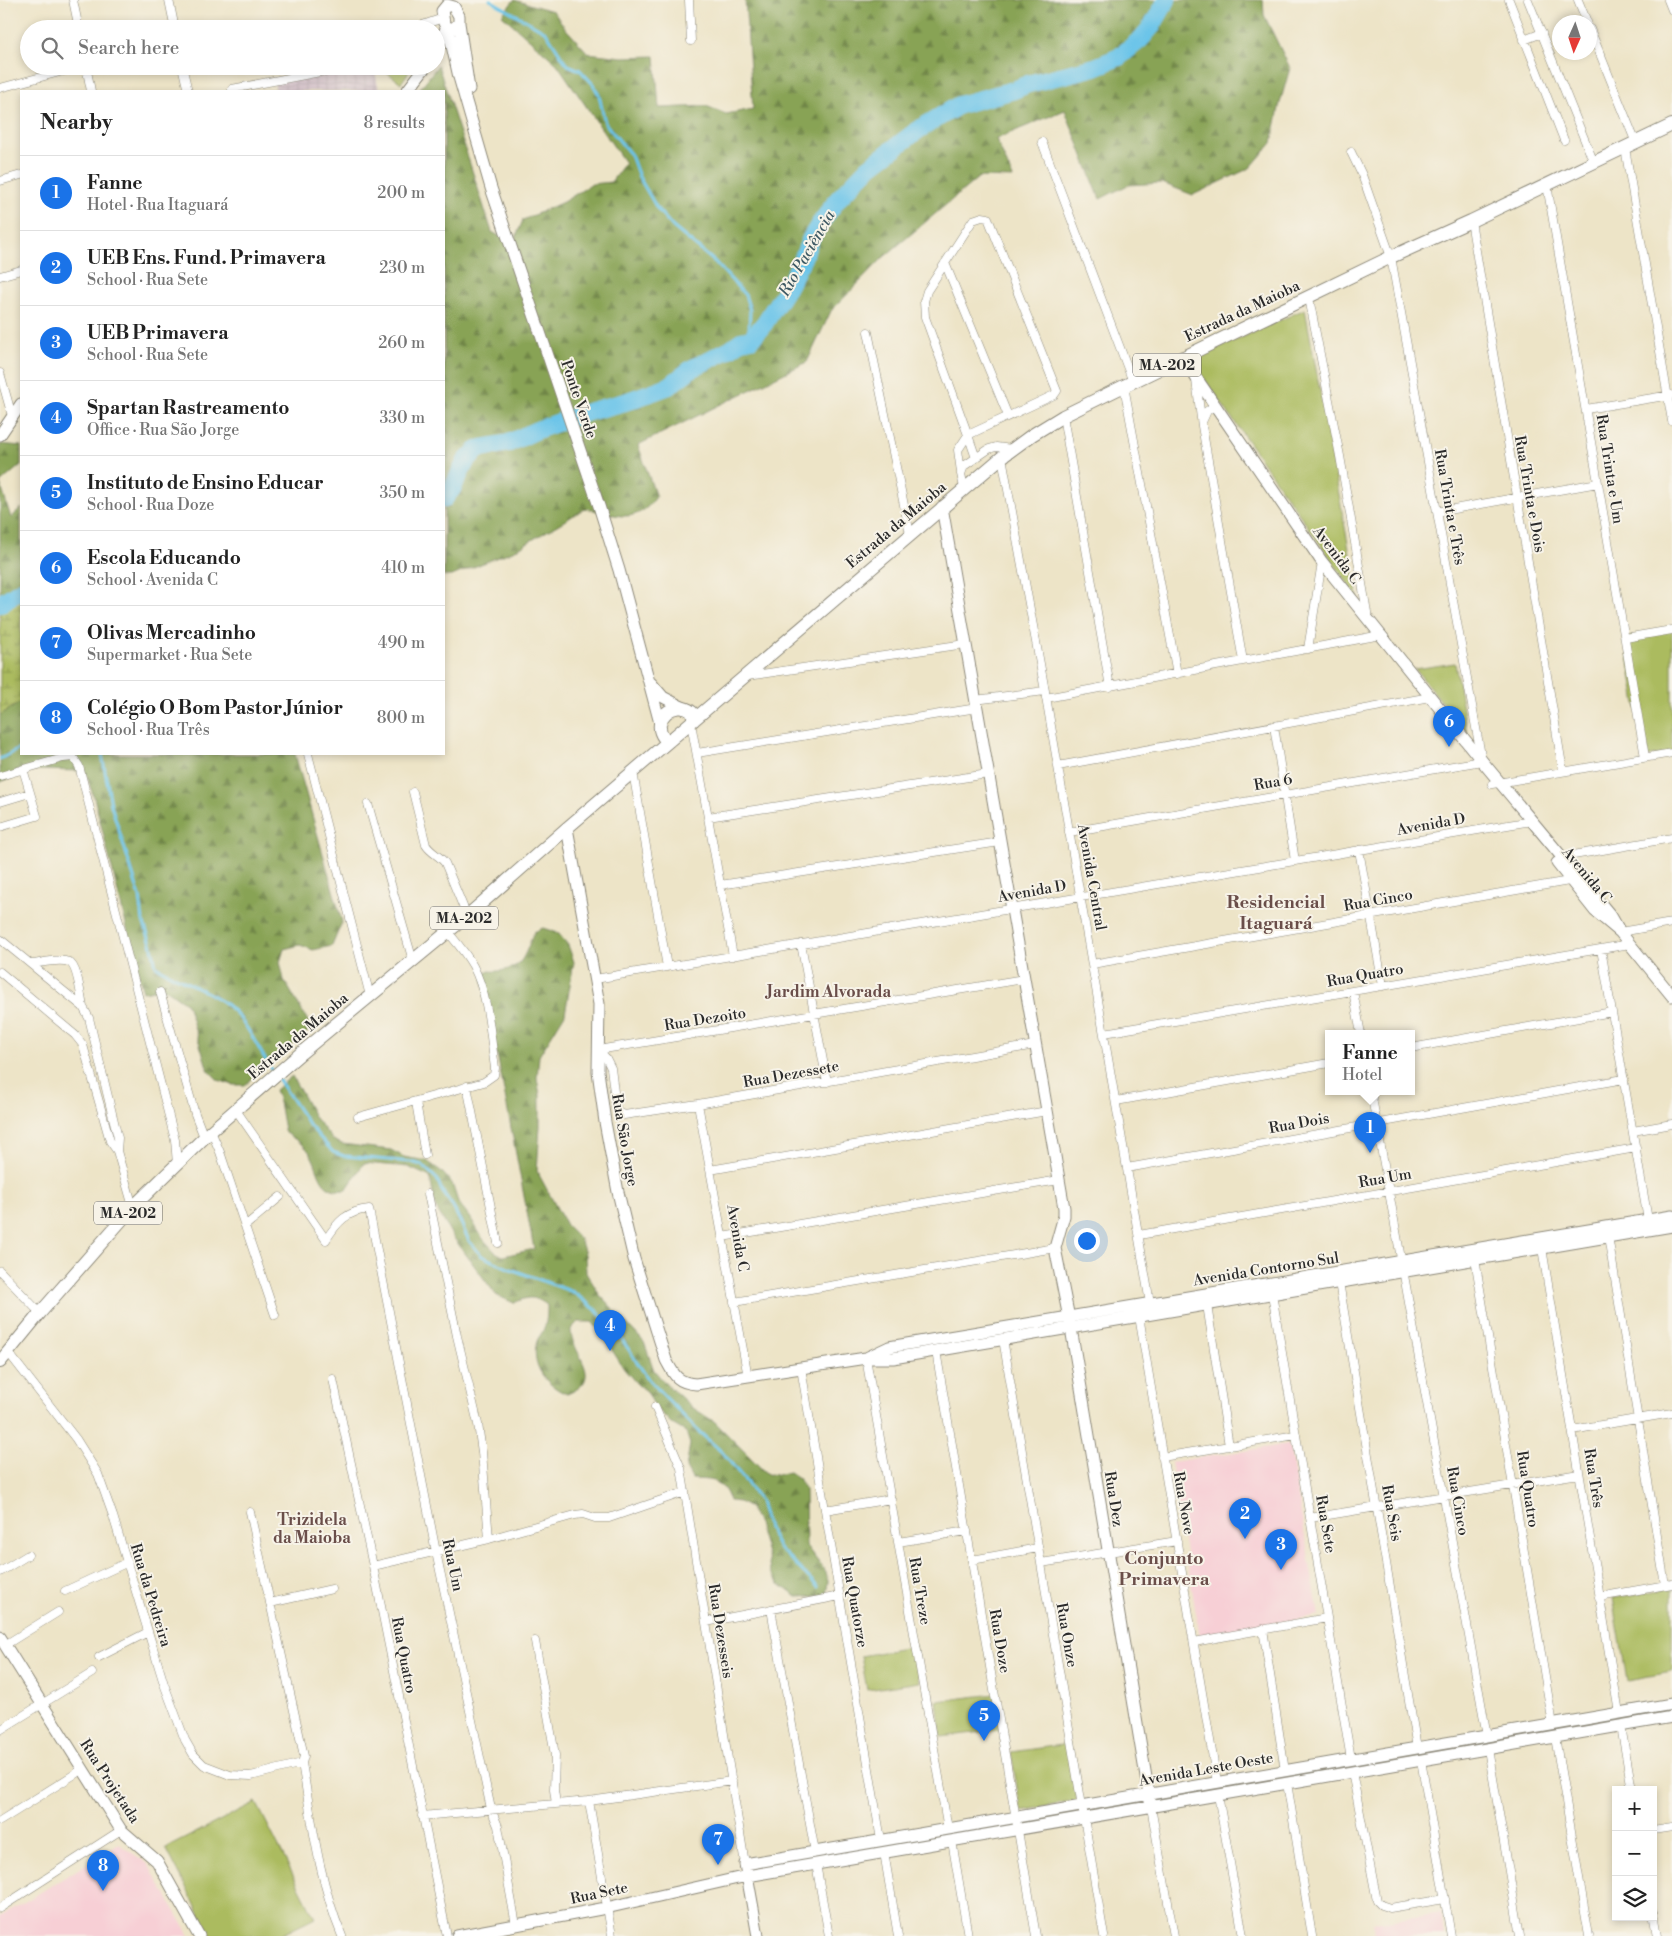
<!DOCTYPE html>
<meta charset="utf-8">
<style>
body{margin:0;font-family:"Libre Bodoni",serif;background:#f6f6f6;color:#222}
.controls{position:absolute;right:15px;bottom:15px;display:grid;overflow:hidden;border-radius:0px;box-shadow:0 2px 8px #0003}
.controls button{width:45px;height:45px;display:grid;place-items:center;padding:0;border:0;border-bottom:1px solid #e0e0e0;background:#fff;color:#222;font:25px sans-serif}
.compass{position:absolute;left:1552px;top:15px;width:45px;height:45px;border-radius:50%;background:#fff;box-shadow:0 2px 8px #0003;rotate:183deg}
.you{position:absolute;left:1086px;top:1240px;width:18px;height:18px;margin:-12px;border:4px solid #fff;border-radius:50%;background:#1a73e8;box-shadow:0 0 0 8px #1a73e833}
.badge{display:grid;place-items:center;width:32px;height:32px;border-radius:50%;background:#1a73e8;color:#fff;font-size:16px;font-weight:700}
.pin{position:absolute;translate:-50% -41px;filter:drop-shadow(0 1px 2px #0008)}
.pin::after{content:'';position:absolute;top:26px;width:18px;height:15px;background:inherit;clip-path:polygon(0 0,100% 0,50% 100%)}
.popup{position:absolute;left:1325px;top:1030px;width:90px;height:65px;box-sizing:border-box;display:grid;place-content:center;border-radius:0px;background:#fff;filter:drop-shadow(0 1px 4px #0005);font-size:16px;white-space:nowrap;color:#767676}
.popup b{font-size:19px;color:#222}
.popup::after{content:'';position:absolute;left:50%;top:100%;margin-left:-10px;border:10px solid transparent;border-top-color:#fff}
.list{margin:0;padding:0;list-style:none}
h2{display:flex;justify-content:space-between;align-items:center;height:65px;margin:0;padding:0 20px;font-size:21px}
h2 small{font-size:16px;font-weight:400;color:#767676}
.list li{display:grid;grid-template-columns:32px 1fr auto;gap:15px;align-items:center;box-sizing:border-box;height:75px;padding:0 20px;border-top:1px solid #e0e0e0}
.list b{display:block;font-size:19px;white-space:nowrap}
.list p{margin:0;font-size:16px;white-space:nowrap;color:#767676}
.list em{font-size:16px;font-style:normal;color:#767676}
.icon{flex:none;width:28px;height:28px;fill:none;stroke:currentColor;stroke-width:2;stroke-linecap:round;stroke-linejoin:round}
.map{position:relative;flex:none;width:1672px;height:1936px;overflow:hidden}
.search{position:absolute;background:#fff;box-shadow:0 2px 8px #0003;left:20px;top:20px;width:425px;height:55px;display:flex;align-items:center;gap:12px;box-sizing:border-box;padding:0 18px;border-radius:28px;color:#767676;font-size:19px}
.panel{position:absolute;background:#fff;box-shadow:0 2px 8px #0003;left:20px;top:90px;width:425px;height:665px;border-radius:0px}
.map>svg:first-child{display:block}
.built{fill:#f7cfd5}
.industrial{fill:url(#industrial-grid)}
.forest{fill:url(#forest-firs);stroke:#5a6740}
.wetland{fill:url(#wetland-marsh);stroke:#6b7344}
.green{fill:#abbb5e;stroke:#6b7344}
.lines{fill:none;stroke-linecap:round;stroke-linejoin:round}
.stream{stroke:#6bc4e9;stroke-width:3}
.river{stroke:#6bc4e9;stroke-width:18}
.street-casing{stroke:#8c8879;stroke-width:9}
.secondary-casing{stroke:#8c8879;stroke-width:13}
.primary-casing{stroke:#8c8879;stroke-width:14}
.street{stroke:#fff;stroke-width:8}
.secondary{stroke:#fff;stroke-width:11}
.primary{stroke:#fff;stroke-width:12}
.labels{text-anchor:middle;stroke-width:4;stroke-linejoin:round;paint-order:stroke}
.shield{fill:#f7f3e8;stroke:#686764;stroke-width:1}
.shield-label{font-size:14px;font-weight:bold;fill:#2b2b2b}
.street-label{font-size:15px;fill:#2b2b2b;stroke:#f7f3e8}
.water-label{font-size:16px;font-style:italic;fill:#3e5964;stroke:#f7f3e8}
.neighbourhood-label{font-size:16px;font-weight:bold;fill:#6a4e4a;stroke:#f7f3e8}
.quarter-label{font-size:18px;font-weight:bold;fill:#6a4e4a;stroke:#f7f3e8}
</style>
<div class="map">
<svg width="1672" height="1936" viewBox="0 0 1672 1936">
<defs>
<pattern id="industrial-grid" width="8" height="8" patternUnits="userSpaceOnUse" patternTransform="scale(1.25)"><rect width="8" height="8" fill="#d2bdc8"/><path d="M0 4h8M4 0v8" fill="none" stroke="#b4a3ac"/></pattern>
<pattern id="forest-firs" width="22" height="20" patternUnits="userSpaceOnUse" patternTransform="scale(1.25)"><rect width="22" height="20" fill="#88a355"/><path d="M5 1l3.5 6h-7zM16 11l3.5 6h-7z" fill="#6f8547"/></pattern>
<pattern id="wetland-marsh" width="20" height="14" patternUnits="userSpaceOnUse" patternTransform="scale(1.25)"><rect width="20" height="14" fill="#abbb5e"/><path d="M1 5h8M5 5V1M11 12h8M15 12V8" fill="none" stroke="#8b984e"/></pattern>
</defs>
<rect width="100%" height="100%" fill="#f7f3e8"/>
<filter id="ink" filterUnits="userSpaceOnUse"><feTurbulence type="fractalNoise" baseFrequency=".02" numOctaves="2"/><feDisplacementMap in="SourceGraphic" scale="10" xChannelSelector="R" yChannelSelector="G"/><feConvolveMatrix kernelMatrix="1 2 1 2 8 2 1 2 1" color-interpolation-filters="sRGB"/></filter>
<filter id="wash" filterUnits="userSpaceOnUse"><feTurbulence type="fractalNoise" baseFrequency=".0096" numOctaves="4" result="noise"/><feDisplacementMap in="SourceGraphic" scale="20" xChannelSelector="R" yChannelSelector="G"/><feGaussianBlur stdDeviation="1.12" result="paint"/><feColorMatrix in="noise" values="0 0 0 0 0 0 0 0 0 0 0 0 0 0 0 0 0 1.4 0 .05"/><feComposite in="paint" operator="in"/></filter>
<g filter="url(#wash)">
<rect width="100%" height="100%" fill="#ede4c7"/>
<path class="built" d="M1289,1444L1319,1616L1200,1637L1171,1462Z
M119,1844L148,1864L190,1936H0V1917Z
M1441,1913L1444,1936H1375L1373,1923Z"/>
<path class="industrial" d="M335,66H374L379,91H276L273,79Z"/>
<path class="forest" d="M514,0L553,11L567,30L588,53L622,57L655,56L659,108L706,106L726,114L753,109L745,0H1263L1264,15L1290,68L1280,103L1272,143L1250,168L1193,195L1162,183L1128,185L1100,199L1065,110L996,139L1013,178L979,177L884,257L831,311L807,362L638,445L656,497C636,526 615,515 586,508L515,550L452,576H444V91H418L438,65L492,232L511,242L516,237L523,220L563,202L592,184L611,182L625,163L557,64L502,15Z
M1,444L21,446V465L0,483L11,518L21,508V579L0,597V445Z
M21,702V754H295L342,922L332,946L313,950L300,945L284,949L280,962L284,980L312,1028L245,1085H233L218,1080L208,1070L187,1004L164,988L143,992L95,801L85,771L32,770L0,782V715Z
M543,928L558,933L568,945L574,962L565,1014L539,1056L537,1078L540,1095V1126L537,1171L566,1225L580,1239L585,1254L586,1272L599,1294L644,1342L654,1370L664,1382L693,1408L715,1422L767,1474L776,1475L789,1472L798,1478L805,1490L806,1546L823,1568L828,1581L826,1596L797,1597L779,1584L770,1572L768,1557L758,1524L750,1508L739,1502L730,1501C722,1479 713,1480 692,1479L686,1468L690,1444L686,1432L672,1424L655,1407L647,1391L638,1385L624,1369L600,1331L592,1322H578L571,1329C570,1354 608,1378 567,1394C546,1386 530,1365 537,1341C538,1337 543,1333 544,1328C547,1321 547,1312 547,1305C534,1296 529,1296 514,1303L496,1295L453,1237L435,1206L430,1177L408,1167L364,1163L346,1190C316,1194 321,1166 307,1149C301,1142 293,1138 285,1133C281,1119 281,1104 275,1090L292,1076L315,1118L333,1140L342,1144L391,1150L404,1157L427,1161L441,1171L452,1183L458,1202L470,1217L483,1239L495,1252L503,1256L534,1249L483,980L484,974L489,971C498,972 513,970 520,962C525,957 531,939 534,932Z"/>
<path class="wetland" d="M21,579V702L0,715V597Z"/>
<path class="green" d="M387,66H413L401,83L384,70Z
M1305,309L1358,598L1191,360Z
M1672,630V753L1645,757L1625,638Z
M1455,663L1467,733L1415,669Z
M1672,1588V1672L1627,1680L1613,1598Z
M915,1646L920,1682L867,1690L861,1656Z
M995,1694L999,1730L941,1737L937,1701Z
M1068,1744L1077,1801L1021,1811L1011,1752Z
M256,1802L315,1918L279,1936H211L166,1848Z"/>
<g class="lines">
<path class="stream" d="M490,0L546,32L564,60L568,65L580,70L593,84L599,95L605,123L631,155L639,177L658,210L673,227L715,262L745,295L750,310L749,329L741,341
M102,754L111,805L140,897L143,921L151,943L156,966C179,981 205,988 227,1005C248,1022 258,1050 273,1072
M0,759L21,748
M277,1077L309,1125L333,1152L344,1156L411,1162L422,1165L437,1179L442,1191L452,1205L461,1223L469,1241L482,1256L508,1268L573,1292L595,1309L621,1338L649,1380L697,1430L722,1452L747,1483L760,1501L765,1520L778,1547L818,1587"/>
<path class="river" d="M444,499L452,489L466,461L476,451L482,448L509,443L537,430L588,412L625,402L650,393L669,386L691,369L730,349L741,341L751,339L764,324L787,288L802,260L811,238L819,225L838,199L868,168L918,130L959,105L1014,90L1028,84L1095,67L1119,57L1141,39L1152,26L1167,0
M0,604L21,590"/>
</g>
</g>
<g filter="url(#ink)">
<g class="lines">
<g class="street-casing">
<path id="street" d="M73,0L79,29
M169,0L175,29
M689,0L691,41
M1509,0L1564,140
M1528,0L1594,163
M1578,0L1587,22
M1668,0L1672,10
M411,29L443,18
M1590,29L1636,143
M1524,40L1542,33
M86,66L91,91
M182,66L188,91
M0,88L71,69
M232,89L351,66
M1042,142L1133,382
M1625,148L1672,421
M0,181L21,175
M1547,185L1645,757
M1471,221L1563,771
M945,263L1008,416
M0,276L21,270
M1309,298L1340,456L1368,618
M868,332L910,534
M0,373L12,416
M1196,380L1202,426L1243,661
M1124,386L1177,674
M1586,409L1671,395
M1063,416L1110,687
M1202,422L1207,411L1215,405
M1002,457L1045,691L1150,1303
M961,472L958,450L968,435L1054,395L1057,391L988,218L982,217L973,220L927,291L924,301L925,317L968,435L976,458
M964,488L961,474L964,466L989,449L996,447L1012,449
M1437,512L1598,483
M1625,638L1672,630
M1308,649L1322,562
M747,676L965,644
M1046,698L1381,635
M975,700L1045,691
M691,723L733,956
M1274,726L1295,861
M697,753L977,708
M308,754L370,996
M1058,766L1430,697
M633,772L667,967
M0,776L63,758L73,757L79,766L175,1140L177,1164
M1492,784L1672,753
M413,792L426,845C431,853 440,856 445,863L467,916
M0,802L30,793
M368,804L413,961
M708,817L988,774
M0,827L37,816L23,769
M1069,832L1482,761L1391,257L1362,175L1351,152
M1359,850L1383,986
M1562,857L1672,838
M720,885L1000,842
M1620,932L1672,923
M0,939L83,1007L89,1018L118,1138L117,1151
M801,944L827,1082
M1601,949L1648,1220
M32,964C42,963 59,958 69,962C78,966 81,998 83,1007
M1092,964L1575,880
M0,972L75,1035L83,1045L110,1141L117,1151L133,1207
M595,979L1532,821
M1353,991L1361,1034
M160,992L195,1114L204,1137
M1104,1033L1630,944
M1411,1048L1612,1012
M598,1050L606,1058L611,1068L616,1108L619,1113L624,1115L698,1104L1035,1045
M598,1050L1024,979
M467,1086L498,1243
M1371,1092L1487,1736
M1116,1101L1329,1063
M416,1102L425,1155
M698,1104L748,1377
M236,1110L326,1240C337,1222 347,1211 369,1209L436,1552L491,1809L498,1826L516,1925
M358,1117L484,1082L494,1075L495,1068C490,1034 489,997 473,966C466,953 457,943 448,932
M211,1131L220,1152L275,1315
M1633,1131L1672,1124
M1127,1168L1624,1079
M710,1170L1047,1111
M428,1194L457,1336L478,1424L482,1452L489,1539
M245,1226L280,1197
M1139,1235L1636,1148
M1608,1236L1665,1585
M722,1237L1059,1180
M1542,1248L1619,1713
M1475,1259L1553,1725
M0,1271L40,1313
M1339,1282L1417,1748
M1272,1294L1351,1759
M734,1302L1055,1248
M1207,1305L1229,1446
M1139,1316L1217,1782
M1003,1339L1104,1936
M936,1351L1036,1936
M8,1352L76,1439L98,1474L113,1516L164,1684L185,1740L193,1754L204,1765L230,1775L251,1776L302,1763
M866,1358L948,1829
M801,1368L881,1840
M333,1379L373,1566L447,1936
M655,1407L681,1468L745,1864
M1572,1430L1672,1413
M1162,1457L1296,1435
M825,1510L891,1499
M250,1512L304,1756L302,1763C312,1822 319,1881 342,1936
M1310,1518L1579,1474
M898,1542L967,1531
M972,1560L1038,1548
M1041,1563L1177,1541
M373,1566L489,1539L575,1515L583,1514L595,1518H609L685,1492
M0,1572L28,1555
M65,1591L128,1562
M1599,1597L1672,1584
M270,1603L332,1589
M771,1609L815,1852
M706,1622L840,1596
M1263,1629L1285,1771
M535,1641L555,1755L554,1790L556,1804
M1194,1642L1327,1618
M5,1645L58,1612
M99,1657L148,1632
M1621,1726L1632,1790
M0,1730L92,1673
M1555,1737L1589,1936
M1488,1749L1520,1936
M1421,1760L1451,1936
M1352,1772L1377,1901L1381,1905L1390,1908L1445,1899
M1287,1783L1312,1936
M1218,1795L1243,1936
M589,1801L612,1936
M1151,1807L1174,1936
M422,1816L589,1801L732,1781
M0,1821L83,1769
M1653,1830L1672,1827
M952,1841L968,1936
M884,1852L898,1936
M816,1864L829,1936
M0,1908L121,1830
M1653,1913L1657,1936"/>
</g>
<g class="secondary-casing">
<path id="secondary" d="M447,5L454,7L459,16V23L454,28H448L444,23L442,11Z
M459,23L469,89
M448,28L459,77L491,188L599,506L619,570L660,723
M436,49L447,27
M407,91L426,66
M1182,357L1322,562L1482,761L1611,916L1620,932
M0,435L21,404
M942,507L1064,1208V1216L1055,1248L1071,1328L1151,1807
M651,683L663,697L682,707
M567,828L599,1004L598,1071L605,1122L618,1192L634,1259L666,1360C674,1375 677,1383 696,1384L866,1358H893L1672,1226
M1557,863L1595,911L1620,932L1672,996
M868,1357L889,1347L1672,1216
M0,1637L121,1830L157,1861L199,1936
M457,1936L606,1908L747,1876L1672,1717
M758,1936L745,1864L1672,1704"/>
</g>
<g class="primary-casing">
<path id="primary" d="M670,740L664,738C650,720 674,698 692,712L694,720
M0,1362L40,1313L133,1207L211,1131L301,1053L467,916L567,828L1002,457L1032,435L1063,416L1124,386L1391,257L1471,221L1672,125"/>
</g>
<use href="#street" class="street"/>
<use href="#secondary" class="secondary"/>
<use href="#primary" class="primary"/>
</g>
</g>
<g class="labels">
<g class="shield">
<rect x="1133" y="353.5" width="68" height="23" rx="4"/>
<rect x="430" y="906.5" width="68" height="23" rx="4"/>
<rect x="94" y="1201.5" width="68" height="23" rx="4"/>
</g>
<g class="shield-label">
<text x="1167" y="370">MA-202</text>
<text x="464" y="923">MA-202</text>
<text x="128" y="1218">MA-202</text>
</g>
<g class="street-label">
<text transform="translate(1242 311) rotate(-25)" y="5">Estrada da Maioba</text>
<text transform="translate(579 399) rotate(71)" y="5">Ponte Verde</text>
<text transform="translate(1610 469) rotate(81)" y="5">Rua Trinta e Um</text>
<text transform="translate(1530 494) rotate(80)" y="5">Rua Trinta e Dois</text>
<text transform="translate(1450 507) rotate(80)" y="5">Rua Trinta e Três</text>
<text transform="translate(896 525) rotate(-40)" y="5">Estrada da Maioba</text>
<text transform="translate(1337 555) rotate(53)" y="5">Avenida C</text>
<text transform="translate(1273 782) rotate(-10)" y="5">Rua 6</text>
<text transform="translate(1431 824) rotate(-10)" y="5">Avenida D</text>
<text transform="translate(1587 875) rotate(50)" y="5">Avenida C</text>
<text transform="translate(1092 877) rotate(80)" y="5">Avenida Central</text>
<text transform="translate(1032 891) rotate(-10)" y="5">Avenida D</text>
<text transform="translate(1378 900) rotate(-10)" y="5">Rua Cinco</text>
<text transform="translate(1365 975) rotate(-10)" y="5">Rua Quatro</text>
<text transform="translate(705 1019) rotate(-9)" y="5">Rua Dezoito</text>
<text transform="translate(298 1036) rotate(-40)" y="5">Estrada da Maioba</text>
<text transform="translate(791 1074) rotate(-10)" y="5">Rua Dezessete</text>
<text transform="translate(1299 1123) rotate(-10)" y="5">Rua Dois</text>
<text transform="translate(625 1140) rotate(80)" y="5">Rua São Jorge</text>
<text transform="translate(1385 1178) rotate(-10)" y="5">Rua Um</text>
<text transform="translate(738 1238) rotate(80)" y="5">Avenida C</text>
<text transform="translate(1266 1269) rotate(-9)" y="5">Avenida Contorno Sul</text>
<text transform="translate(1594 1478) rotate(81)" y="5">Rua Três</text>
<text transform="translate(1528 1489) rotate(81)" y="5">Rua Quatro</text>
<text transform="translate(1114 1499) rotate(81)" y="5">Rua Dez</text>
<text transform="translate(1458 1501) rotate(80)" y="5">Rua Cinco</text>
<text transform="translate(1184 1503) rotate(80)" y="5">Rua Nove</text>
<text transform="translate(1392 1513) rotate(80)" y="5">Rua Seis</text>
<text transform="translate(1326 1524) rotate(80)" y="5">Rua Sete</text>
<text transform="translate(453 1565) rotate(78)" y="5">Rua Um</text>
<text transform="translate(920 1591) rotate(80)" y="5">Rua Treze</text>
<text transform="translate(151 1595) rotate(73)" y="5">Rua da Pedreira</text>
<text transform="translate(855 1602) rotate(80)" y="5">Rua Quatorze</text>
<text transform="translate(721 1631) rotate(81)" y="5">Rua Dezesseis</text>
<text transform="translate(1067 1635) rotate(80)" y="5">Rua Onze</text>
<text transform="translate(1000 1641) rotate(80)" y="5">Rua Doze</text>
<text transform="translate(404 1655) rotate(79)" y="5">Rua Quatro</text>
<text transform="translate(1206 1769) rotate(-10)" y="5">Avenida Leste Oeste</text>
<text transform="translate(110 1781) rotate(57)" y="5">Rua Projetada</text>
<text transform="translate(599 1893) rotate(-12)" y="5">Rua Sete</text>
</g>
<g class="water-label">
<text transform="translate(806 253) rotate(-60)" y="6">Rio Paciência</text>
</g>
<g class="neighbourhood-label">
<text x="829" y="997">Jardim Alvorada</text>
<text x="312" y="1525">Trizidela<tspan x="312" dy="18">da Maioba</tspan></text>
</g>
<g class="quarter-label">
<text x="1276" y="908">Residencial<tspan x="1276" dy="21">Itaguará</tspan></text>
<text x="1164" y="1564">Conjunto<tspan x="1164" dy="21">Primavera</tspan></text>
</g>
</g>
</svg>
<div class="controls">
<button>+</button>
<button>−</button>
<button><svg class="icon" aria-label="layers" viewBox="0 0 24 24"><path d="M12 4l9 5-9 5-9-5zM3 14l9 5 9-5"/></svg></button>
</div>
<svg class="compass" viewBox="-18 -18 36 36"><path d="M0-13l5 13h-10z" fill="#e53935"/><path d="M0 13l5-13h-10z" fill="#767676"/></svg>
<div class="you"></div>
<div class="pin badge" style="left:1370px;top:1153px">1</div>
<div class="popup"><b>Fanne</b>Hotel</div>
<div class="pin badge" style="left:1245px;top:1539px">2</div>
<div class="pin badge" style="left:1281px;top:1570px">3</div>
<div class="pin badge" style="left:610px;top:1351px">4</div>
<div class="pin badge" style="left:984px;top:1741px">5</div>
<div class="pin badge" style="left:1449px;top:747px">6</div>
<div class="pin badge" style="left:718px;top:1865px">7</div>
<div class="pin badge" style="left:103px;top:1891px">8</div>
<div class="search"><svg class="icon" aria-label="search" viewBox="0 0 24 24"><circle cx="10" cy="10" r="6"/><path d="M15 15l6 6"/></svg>Search here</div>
<section class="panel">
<h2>Nearby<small>8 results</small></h2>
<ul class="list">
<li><span class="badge">1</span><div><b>Fanne</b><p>Hotel · Rua Itaguará</p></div><em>200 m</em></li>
<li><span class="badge">2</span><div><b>UEB Ens. Fund. Primavera</b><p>School · Rua Sete</p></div><em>230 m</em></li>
<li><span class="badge">3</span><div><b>UEB Primavera</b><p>School · Rua Sete</p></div><em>260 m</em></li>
<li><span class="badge">4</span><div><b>Spartan Rastreamento</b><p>Office · Rua São Jorge</p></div><em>330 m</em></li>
<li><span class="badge">5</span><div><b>Instituto de Ensino Educar</b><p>School · Rua Doze</p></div><em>350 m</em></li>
<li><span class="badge">6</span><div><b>Escola Educando</b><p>School · Avenida C</p></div><em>410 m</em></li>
<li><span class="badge">7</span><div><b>Olivas Mercadinho</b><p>Supermarket · Rua Sete</p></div><em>490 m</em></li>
<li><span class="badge">8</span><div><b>Colégio O Bom Pastor Júnior</b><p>School · Rua Três</p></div><em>800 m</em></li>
</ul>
</section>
</div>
